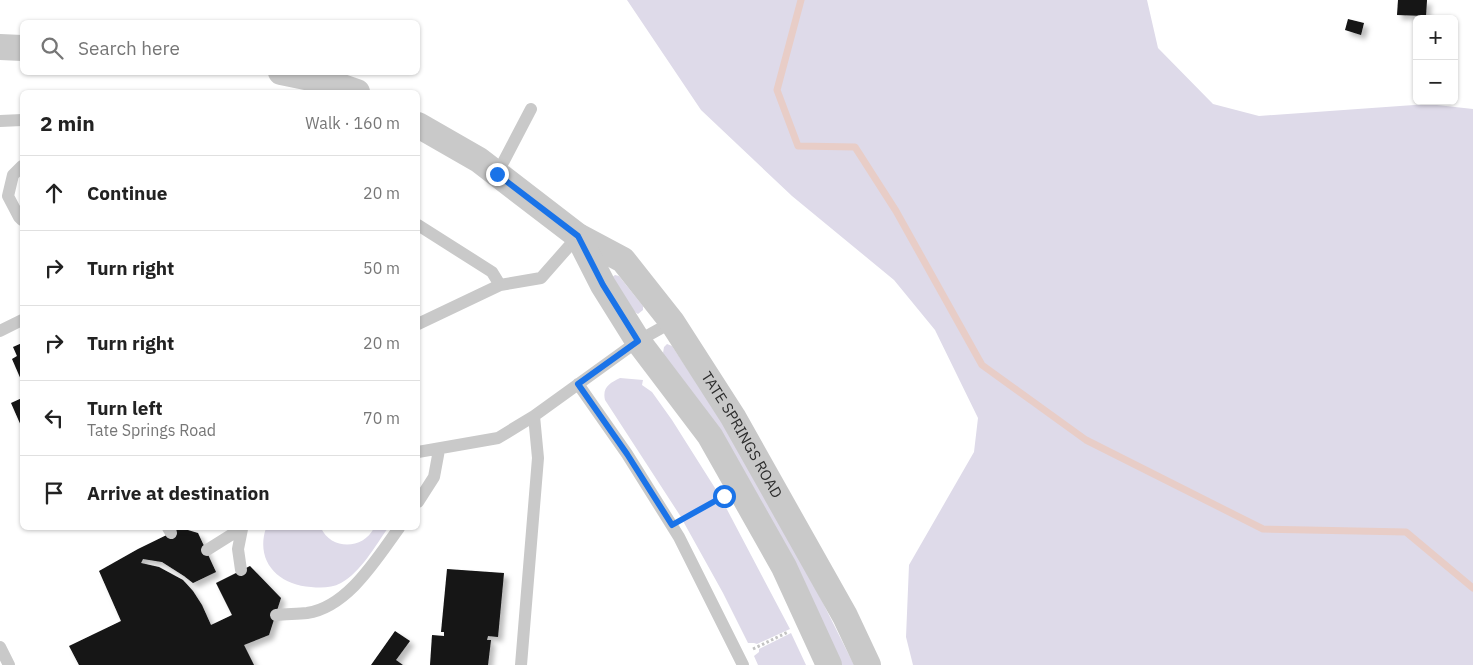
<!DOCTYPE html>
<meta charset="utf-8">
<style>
body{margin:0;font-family:"IBM Plex Sans",sans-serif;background:#f6f6f6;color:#222}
.controls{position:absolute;right:15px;top:15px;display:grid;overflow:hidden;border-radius:8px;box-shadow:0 1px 4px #0004}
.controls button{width:45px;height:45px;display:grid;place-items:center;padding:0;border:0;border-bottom:1px solid #e0e0e0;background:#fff;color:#222;font:25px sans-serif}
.stop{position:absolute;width:15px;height:15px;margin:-11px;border:4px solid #1a73e8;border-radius:50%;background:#fff}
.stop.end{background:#1a73e8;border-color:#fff;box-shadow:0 1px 5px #0008}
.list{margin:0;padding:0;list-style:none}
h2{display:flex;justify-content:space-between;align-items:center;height:65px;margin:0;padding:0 20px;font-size:21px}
h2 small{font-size:16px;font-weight:400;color:#767676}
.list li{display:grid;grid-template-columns:32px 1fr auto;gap:15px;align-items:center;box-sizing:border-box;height:75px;padding:0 20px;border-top:1px solid #e0e0e0}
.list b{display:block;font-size:19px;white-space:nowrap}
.list p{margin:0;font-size:16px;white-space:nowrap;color:#767676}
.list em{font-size:16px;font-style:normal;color:#767676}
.icon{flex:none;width:28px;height:28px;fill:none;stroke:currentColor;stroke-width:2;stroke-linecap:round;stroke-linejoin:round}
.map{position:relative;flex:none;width:1473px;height:665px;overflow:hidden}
.search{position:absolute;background:#fff;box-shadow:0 1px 4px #0004;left:20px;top:20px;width:400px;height:55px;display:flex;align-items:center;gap:12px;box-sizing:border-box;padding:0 18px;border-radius:8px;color:#767676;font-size:19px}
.panel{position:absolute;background:#fff;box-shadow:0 1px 4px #0004;left:20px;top:90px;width:400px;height:440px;border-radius:8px}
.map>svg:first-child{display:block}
.green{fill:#dedae9}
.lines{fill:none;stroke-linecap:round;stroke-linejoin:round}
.stream{stroke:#e8cdc7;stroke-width:7}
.building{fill:#131313;filter:url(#shadow)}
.path{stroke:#c3c3c3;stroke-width:3;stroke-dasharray:2.5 2.5;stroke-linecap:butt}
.lane{stroke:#c9c9c9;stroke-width:12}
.street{stroke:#c9c9c9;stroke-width:26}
.route{stroke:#1a73e8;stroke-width:6}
.labels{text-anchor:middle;stroke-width:5;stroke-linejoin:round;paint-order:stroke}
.street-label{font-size:15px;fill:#2c2c2c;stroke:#fff}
</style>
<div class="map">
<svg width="1473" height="665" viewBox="0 0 1473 665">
<defs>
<filter id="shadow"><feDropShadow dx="4.5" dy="4.5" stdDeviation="2.5" flood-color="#0004"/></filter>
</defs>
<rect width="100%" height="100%" fill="#fff"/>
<path class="green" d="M627,0H1147L1158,48L1213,104L1259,116L1428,104L1473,109V665H913L906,637L909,565L974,452L978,418L935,330L894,280L792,196L701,110Z
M615,275L619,276L643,306V310L638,314L633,311L611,278Z
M667,344L672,346L738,445L793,543L854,665H840L663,353L664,347Z
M620,378L643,380L642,385L652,392L672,420L720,496L681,517L605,400C602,387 610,383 620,378Z
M722,500L790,629L757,644L754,643H748L723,593L683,521Z
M266,528H321C331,550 363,550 374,528H388C375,546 361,572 341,583C332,588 321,588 311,587C278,585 255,561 266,528Z
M791,633L806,665H758L754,656L759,652V649Z"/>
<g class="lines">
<path class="stream" d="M801,0L777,90L798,146L855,147L896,211L982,365L1086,440L1263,529L1406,532L1473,588"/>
</g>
<path class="building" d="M1398,0H1427L1426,16L1397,15Z
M1348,19L1364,23L1361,35L1345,30Z
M22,343V382L12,359L17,356L13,347Z
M22,398V428L11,403Z
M181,528L198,533L216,572L193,583L184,576L162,562L143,559L141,563L159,567L183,580L193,591L202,605L211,625L232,615L216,583L250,566L281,598L269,635L244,645L254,665H79L69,646L121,621L99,571L138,549Z
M447,569L504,573L498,637L488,636L487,640H491L488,665H430L432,635L444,636V632H441Z
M395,631L410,641L396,660L403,665H371Z"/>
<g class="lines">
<path class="path" d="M687,517L719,499
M753,649L788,632"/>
<path class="lane" d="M0,121L22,120
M22,166L13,175L8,196L19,217L22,220
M497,174L531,109
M418,225L492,272L500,285
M418,324L500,285L541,278L578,236
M0,331L22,320
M578,384L627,454L679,537L743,665
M418,452L498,438L534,416L638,341L672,322
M418,502L434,477L439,450
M168,528L171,533
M207,550L242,528
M241,570L238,549L242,529
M276,615C286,614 297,614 307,613C348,607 377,558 399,528
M0,647L9,665
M521,665L538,458L534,416"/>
<g class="street">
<path d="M0,47L22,48"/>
<path d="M281,72L325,81L357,92"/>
<path id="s1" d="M418,125L479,160L578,236L623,260L672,322L733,417L845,616L868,665"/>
<path d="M578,236L603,285L638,341L710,436L784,567L829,665"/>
</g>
</g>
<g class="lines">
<path class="route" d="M497,174L578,236L603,285L638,341L578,384L627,454L672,525L724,496"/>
</g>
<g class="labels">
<g class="street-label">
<text dy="5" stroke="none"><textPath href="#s1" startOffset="458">TATE SPRINGS ROAD</textPath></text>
</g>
</g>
</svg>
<div class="controls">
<button>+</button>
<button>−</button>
</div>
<div class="stop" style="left:724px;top:496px"></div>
<div class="stop end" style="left:497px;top:174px"></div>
<div class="search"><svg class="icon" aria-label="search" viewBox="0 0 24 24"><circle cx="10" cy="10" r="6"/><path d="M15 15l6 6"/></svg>Search here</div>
<section class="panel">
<h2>2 min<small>Walk · 160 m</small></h2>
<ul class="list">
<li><svg class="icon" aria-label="ahead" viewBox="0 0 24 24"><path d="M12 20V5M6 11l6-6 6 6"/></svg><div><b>Continue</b></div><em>20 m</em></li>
<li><svg class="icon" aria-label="right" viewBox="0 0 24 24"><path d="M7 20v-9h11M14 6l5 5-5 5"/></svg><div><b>Turn right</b></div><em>50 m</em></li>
<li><svg class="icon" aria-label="right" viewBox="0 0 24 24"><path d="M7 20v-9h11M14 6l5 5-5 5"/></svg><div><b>Turn right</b></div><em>20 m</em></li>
<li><svg class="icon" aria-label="left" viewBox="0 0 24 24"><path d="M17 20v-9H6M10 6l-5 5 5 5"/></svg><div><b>Turn left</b><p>Tate Springs Road</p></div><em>70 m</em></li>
<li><svg class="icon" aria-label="arrive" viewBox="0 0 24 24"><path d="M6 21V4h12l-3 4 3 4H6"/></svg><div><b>Arrive at destination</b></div></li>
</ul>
</section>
</div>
